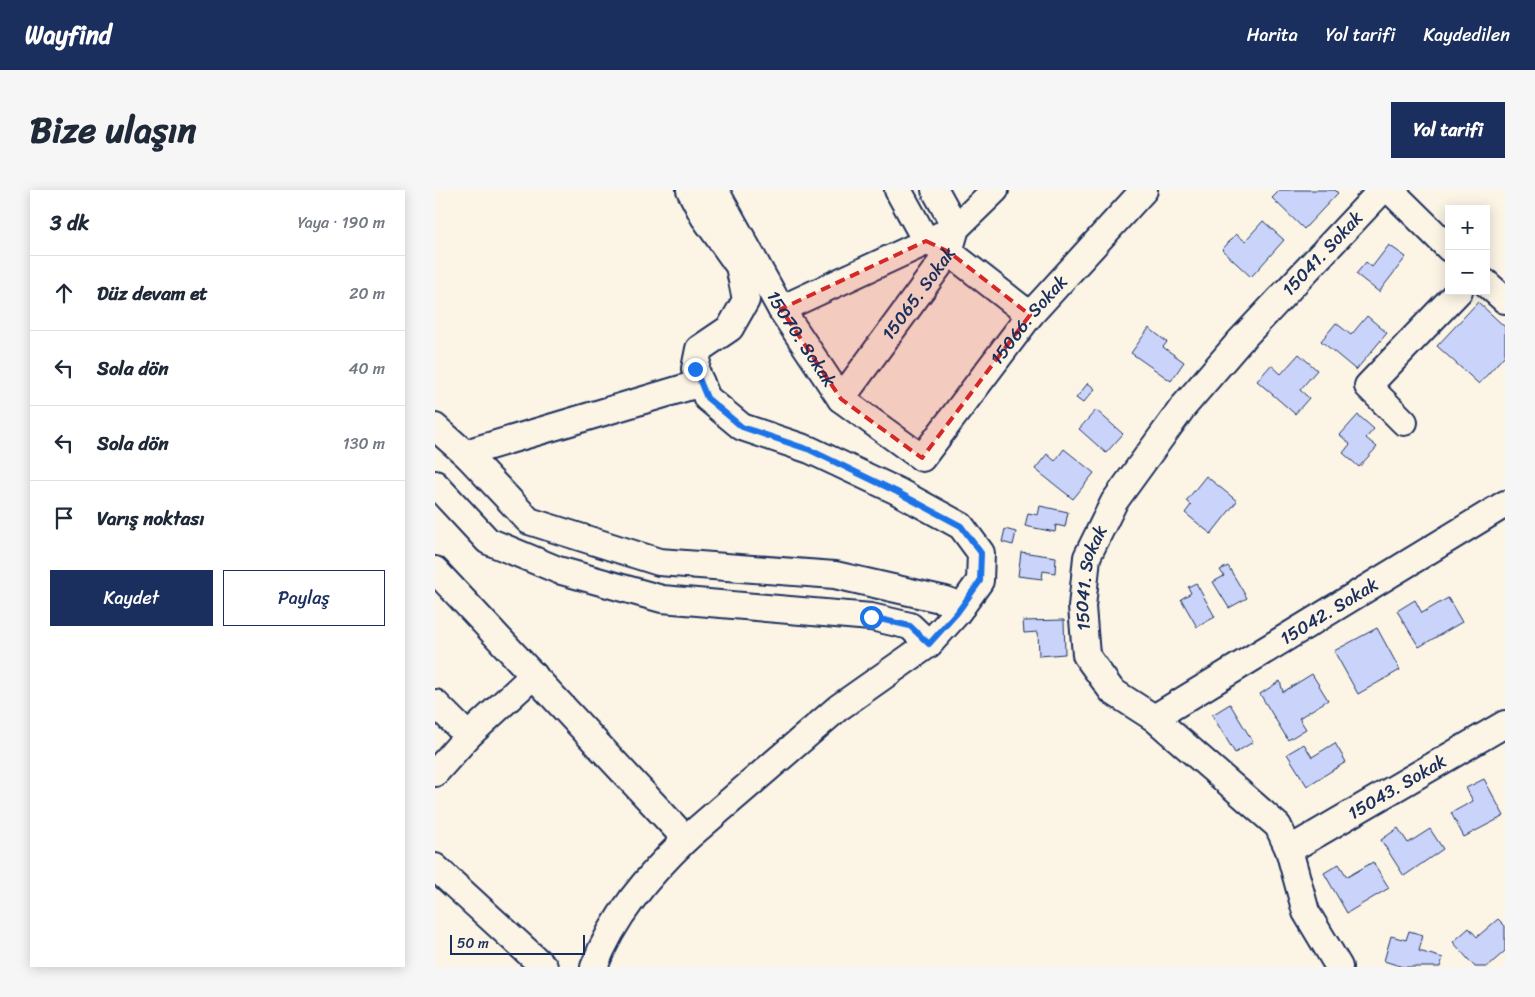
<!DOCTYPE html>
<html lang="tr">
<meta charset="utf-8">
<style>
body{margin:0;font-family:Sriracha,sans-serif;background:#f6f6f7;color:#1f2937}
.controls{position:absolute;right:15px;top:15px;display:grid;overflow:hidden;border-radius:0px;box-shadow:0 2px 12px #0003}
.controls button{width:45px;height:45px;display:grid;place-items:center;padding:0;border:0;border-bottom:1px solid #e0e1e3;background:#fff;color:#1f2937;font:25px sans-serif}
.scale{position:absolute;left:15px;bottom:12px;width:135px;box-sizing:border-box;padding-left:5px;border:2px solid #1b2f5e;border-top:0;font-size:14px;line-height:18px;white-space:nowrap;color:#1b2f5e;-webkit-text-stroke:4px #fcf5e5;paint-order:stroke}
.stop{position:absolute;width:15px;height:15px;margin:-11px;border:4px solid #1a73e8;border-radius:50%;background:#fff}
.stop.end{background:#1a73e8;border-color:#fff;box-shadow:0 1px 5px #0008}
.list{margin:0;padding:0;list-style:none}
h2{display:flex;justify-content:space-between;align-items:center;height:65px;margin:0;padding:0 20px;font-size:21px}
h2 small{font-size:16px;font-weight:400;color:#747a83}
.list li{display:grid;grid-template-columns:32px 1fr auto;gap:15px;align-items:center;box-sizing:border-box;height:75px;padding:0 20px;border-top:1px solid #e0e1e3}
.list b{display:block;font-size:19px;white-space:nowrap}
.list em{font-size:16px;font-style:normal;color:#747a83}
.actions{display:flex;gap:10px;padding:15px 20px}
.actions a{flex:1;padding:11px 0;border:1px solid #1b2f5e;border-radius:0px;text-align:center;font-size:18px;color:#1b2f5e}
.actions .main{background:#1b2f5e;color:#fff}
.icon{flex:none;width:28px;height:28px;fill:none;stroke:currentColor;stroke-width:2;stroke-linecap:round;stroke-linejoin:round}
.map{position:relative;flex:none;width:1070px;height:777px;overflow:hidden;border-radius:0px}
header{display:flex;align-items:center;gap:30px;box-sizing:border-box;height:70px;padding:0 25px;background:#1b2f5e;color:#fff}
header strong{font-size:24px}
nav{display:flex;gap:28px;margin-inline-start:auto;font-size:18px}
.intro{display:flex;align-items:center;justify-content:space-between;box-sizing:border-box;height:120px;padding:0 30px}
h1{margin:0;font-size:35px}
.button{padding:12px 22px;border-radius:0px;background:#1b2f5e;color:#fff;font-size:18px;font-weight:700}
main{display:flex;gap:30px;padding:0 30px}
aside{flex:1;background:#fff;border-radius:0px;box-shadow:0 2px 12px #0003}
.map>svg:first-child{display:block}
.building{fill:#cad4fb;stroke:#1b2f5e}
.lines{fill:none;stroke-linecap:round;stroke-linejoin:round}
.minor-casing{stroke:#1b2f5e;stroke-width:30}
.minor{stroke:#fcf5e5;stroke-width:26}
.route{stroke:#1a73e8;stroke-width:6}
.marked{fill:#d62828;fill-opacity:0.2;stroke:#d62828;stroke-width:4;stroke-dasharray:10 6;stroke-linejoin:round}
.labels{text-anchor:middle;stroke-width:4.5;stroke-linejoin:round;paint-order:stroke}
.street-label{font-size:18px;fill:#1b2f5e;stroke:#fcf5e5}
</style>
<header>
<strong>Wayfind</strong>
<nav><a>Harita</a><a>Yol tarifi</a><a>Kaydedilen</a></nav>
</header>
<div class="intro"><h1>Bize ulaşın</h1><a class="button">Yol tarifi</a></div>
<main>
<aside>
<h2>3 dk<small>Yaya · 190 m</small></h2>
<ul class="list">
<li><svg class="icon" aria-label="ahead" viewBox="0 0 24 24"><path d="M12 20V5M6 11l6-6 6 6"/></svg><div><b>Düz devam et</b></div><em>20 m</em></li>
<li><svg class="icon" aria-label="left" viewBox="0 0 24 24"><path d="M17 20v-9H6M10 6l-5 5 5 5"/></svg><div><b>Sola dön</b></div><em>40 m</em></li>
<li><svg class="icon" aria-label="left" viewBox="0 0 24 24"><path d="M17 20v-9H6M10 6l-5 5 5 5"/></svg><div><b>Sola dön</b></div><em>130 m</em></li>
<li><svg class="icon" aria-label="arrive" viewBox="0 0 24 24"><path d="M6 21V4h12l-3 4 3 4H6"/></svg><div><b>Varış noktası</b></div></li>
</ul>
<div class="actions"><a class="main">Kaydet</a><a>Paylaş</a></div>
</aside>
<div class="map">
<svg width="1070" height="777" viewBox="0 0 1070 777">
<rect width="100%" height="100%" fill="#fcf5e5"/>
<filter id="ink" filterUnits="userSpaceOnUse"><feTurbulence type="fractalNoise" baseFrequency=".02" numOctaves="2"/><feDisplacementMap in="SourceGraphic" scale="10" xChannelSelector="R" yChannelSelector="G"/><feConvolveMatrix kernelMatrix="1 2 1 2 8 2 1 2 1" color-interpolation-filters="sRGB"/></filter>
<g filter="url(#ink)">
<path class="building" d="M845,0H900L903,3L869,39L837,8Z
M828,31L849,50L816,87L787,60L801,44L810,51Z
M954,55L971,67L944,102L921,84L931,72L937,77Z
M1043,112L1070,137V165L1044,194L1002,156Z
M932,126L952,143L921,180L886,151L901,133L916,145Z
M714,138L732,152L728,157L749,172L736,191L696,163Z
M864,164L882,180L865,200L874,208L860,224L822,191L836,175L846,184Z
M653,193L660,199L648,213L641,208Z
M661,220L688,244L671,263L644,239Z
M923,225L939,239L931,248L942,257L924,277L908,263L915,254L905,245Z
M629,259L659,283L638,309L600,279L612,264L620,271Z
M771,286L802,311L776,344L750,323L756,315L751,311Z
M605,316L633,322L630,337L621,335L620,342L590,336L593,323L603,325Z
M570,339L581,342L578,355L567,352Z
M586,362L621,367L620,383L608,381L607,389L583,386Z
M793,376L812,408L794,418L778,392L789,386L785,380Z
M761,393L780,427L762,437L746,409L756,403L753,397Z
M1013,408L1027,432L984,457L962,421L980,410L987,423Z
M629,430L630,464L604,466L603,442L589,443L588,431Z
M942,438L965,480L923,504L899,461Z
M877,484L893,510L864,528L871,539L853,550L825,504L845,491L848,502Z
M795,514L818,552L800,563L777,525Z
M900,553L911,572L872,596L852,564L869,554L877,567Z
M1049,589L1069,626L1029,647L1016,623L1038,611L1031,598Z
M963,638L973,653L995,639L1008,659L969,686L946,650Z
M938,672L954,698L912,723L889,683L904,674L912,687Z
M1063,729L1070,736V761L1052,777H1040L1018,752L1034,738L1042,747Z
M974,741L988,745L984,761L1008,768L1005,777H968L949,771L956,746L971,750Z"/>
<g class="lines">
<g class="minor-casing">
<g id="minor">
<path id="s1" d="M280,0L346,119L406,209L487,268L595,125L709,0"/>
<path d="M463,0L491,51L514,62L595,125"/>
<path d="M955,0L1014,58"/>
<path d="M1051,93L1070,110"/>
<path d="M346,119L521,38L500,0"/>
<path id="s2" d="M406,209L514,62L521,38L560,0"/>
<path d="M969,232L933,196L1024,101"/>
<path d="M0,237L33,266L94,331L224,372L400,385L510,410L527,416"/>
<path d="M33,266L41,260L266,193"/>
<path d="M0,294L53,351L123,380L227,409L436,427L475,436L494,454"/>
<path d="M0,380L251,649"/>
<path d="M0,513L33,546"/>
<path id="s3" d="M719,528L1070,314"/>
<path d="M0,583L33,546L99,485"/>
<path id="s4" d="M854,660L1070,534"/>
<path d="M0,677L109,777"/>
<path d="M159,777C178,727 213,686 251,649L403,518L494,454L522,423L545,391L546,363L526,336L462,301L375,260L307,237L272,208L260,179L264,159L295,138L311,110L304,76L269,27L255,0"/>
<path id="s5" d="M904,777L871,722L854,660L843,636L719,528L677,501L651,465L647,417L652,367L679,312L748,217L804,152L947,0"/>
</g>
</g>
<use href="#minor" class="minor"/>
</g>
</g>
<g class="lines" filter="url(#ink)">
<path class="route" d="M260,179L272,208L307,237L375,260L462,302L526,336L546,363L545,391L522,423L494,454L475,436L436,427"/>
</g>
<path class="marked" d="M491,51L514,62L595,125L487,268L406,209L346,119Z"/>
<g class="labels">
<g class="street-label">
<text dy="6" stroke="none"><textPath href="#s5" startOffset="898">15041. Sokak</textPath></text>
<text dy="6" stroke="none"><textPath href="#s2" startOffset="131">15065. Sokak</textPath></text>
<text dy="6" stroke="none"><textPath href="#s1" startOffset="519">15066. Sokak</textPath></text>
<text dy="6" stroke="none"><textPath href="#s1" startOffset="172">15070. Sokak</textPath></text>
<text dy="6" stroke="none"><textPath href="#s5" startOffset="492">15041. Sokak</textPath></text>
<text dy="6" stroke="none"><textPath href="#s3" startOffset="205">15042. Sokak</textPath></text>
<text dy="6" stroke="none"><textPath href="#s4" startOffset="125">15043. Sokak</textPath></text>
</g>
</g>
</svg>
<div class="controls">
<button>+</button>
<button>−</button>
</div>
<div class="scale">50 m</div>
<div class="stop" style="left:436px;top:427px"></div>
<div class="stop end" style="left:260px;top:179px"></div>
</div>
</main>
